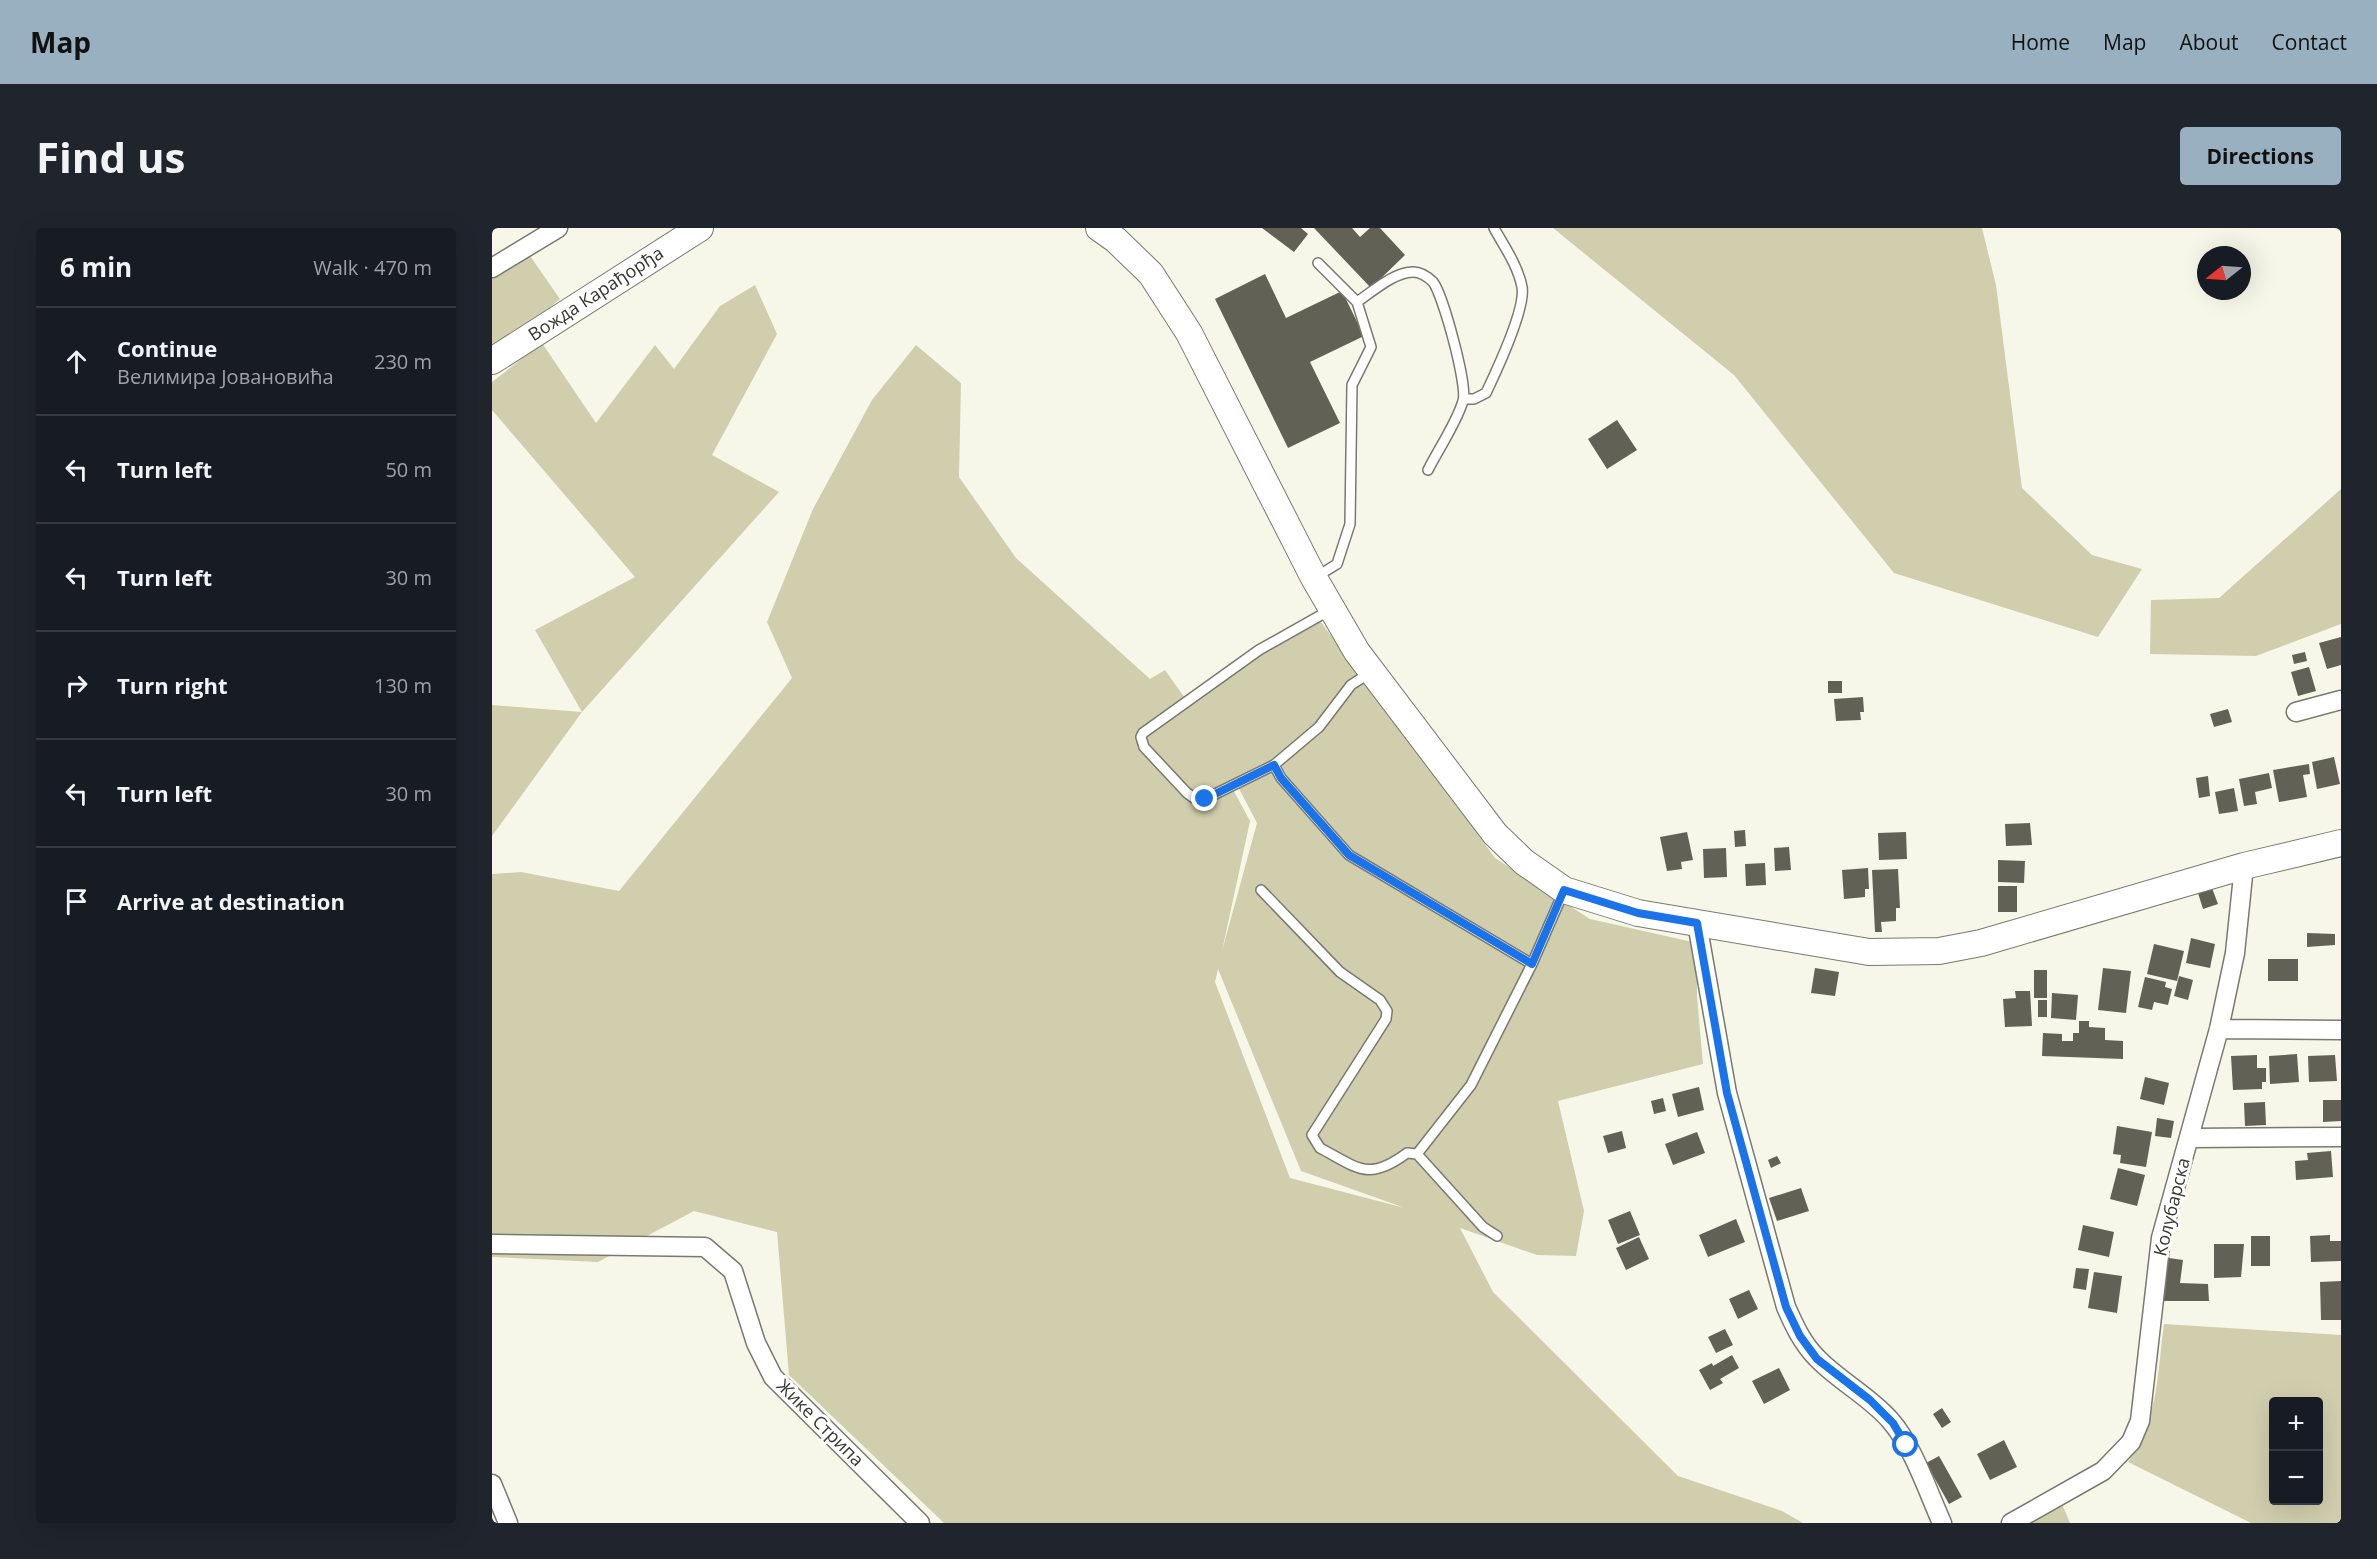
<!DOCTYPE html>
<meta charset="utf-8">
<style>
body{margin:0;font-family:"Open Sans",sans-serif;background:#20242c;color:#f1f3f6}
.controls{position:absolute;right:18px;bottom:18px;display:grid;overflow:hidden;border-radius:6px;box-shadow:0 6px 24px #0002}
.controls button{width:54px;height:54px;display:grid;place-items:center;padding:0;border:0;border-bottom:2px solid #363941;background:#171b24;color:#f1f3f6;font:30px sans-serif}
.compass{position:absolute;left:1705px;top:18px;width:54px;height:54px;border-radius:50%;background:#171b24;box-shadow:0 6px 24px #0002;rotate:253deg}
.stop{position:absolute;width:18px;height:18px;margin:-14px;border:4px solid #1a73e8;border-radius:50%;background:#fff}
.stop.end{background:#1a73e8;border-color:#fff;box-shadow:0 2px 6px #0008}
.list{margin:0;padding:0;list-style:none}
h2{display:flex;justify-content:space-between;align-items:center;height:78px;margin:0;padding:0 24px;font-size:26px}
h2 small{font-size:20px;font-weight:400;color:#9ea1a6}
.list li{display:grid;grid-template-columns:39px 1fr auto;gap:18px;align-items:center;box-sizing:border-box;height:108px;padding:0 24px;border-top:2px solid #363941}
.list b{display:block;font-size:22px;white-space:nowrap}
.list p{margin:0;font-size:20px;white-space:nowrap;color:#9ea1a6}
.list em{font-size:20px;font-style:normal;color:#9ea1a6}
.icon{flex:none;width:33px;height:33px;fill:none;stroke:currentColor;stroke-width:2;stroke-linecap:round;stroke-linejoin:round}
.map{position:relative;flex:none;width:1849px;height:1295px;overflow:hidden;border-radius:6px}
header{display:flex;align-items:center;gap:36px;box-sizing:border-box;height:84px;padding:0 30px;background:#98b0bf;color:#111}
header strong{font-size:28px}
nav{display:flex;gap:33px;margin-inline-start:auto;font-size:21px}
.intro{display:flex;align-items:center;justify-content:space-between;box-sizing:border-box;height:144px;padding:0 36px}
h1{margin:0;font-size:42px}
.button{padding:15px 27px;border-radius:6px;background:#98b0bf;color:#111;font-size:21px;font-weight:700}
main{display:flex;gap:36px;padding:0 36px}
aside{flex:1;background:#171b24;border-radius:6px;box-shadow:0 6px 24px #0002}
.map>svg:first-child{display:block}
.green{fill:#d0cead;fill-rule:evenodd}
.building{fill:#616155}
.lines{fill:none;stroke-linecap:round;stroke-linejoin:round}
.service-casing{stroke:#79796d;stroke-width:12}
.minor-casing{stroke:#79796d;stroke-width:21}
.secondary-casing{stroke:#79796d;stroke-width:28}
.service{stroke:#fff;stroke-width:9}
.minor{stroke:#fff;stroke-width:18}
.secondary{stroke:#fff;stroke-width:26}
.route{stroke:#1a73e8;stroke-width:8}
.labels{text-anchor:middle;stroke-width:6;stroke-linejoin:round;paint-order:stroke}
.street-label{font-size:18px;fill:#363630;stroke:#fff}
</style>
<header>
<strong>Map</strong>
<nav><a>Home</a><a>Map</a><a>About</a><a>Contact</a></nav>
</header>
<div class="intro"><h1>Find us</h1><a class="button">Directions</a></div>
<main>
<aside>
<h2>6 min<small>Walk · 470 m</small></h2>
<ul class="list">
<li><svg class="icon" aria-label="ahead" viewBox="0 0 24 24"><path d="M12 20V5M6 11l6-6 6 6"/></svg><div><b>Continue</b><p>Велимира Јовановића</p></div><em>230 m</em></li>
<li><svg class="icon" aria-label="left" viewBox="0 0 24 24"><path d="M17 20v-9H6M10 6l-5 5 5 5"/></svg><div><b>Turn left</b></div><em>50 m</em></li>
<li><svg class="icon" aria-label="left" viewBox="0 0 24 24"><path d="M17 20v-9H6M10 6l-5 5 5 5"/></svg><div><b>Turn left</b></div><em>30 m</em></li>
<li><svg class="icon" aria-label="right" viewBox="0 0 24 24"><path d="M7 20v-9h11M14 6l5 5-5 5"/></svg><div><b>Turn right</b></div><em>130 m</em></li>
<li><svg class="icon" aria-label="left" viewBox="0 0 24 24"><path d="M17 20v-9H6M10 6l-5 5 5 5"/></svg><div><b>Turn left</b></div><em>30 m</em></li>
<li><svg class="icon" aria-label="arrive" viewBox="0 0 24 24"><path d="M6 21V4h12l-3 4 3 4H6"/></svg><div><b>Arrive at destination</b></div></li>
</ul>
</aside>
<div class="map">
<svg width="1849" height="1295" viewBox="0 0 1849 1295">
<rect width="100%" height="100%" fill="#f7f7e9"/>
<path class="green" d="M1061,0H1490L1504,57L1530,260L1600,327L1650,341L1606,409L1402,345L1242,147Z
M36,25L68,71L48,88L0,120V47Z
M263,57L285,106L220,227L287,264L90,484L0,608V477L90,484L43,402L143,349L0,182V154L50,115L104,195L163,117L182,141L228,78Z
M424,117L469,155L467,249L524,330L658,451L673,442L693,470L823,386L1003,630L1098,691L1205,715V768L1211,836L1066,873L1092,983L1084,1028L1045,1027L968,1000L1001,1064L1186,1248L1290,1283L1311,1295H452L297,1147L285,1004L202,983L106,1034L0,1029V646L29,644L127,663L300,450L275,394L321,281L380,172ZM743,553L765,595L730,723L758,593L738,556ZM726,741L809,943L913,980L798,950L723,754Z
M1849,261V396L1764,428L1658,426L1659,372L1727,370Z
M1672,1096L1849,1107V1295H1759L1636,1234C1667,1191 1665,1146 1672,1096ZM1782,1174H1826V1272H1782Z
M1570,1276L1578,1295H1533Z"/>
<path class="building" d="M770,0H809L816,6L802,24Z
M822,0H860L868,9L878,0H888L913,27L879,60Z
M773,46L794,90L850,63L872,108L818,134L848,195L796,220L723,71Z
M1125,192L1145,222L1115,241L1096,211Z
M1849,409V437L1835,441L1827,415Z
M1813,424L1815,433L1802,436L1800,427Z
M1817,439L1824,463L1806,468L1799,444Z
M1336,453H1350V465H1336Z
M1371,469L1372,484H1368L1369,492L1344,493L1342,471Z
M1736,481L1740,494L1722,499L1718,486Z
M1842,529L1848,556L1825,561L1820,534Z
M1817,536L1818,546L1811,547L1815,569L1787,574L1781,542Z
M1777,545L1780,560L1763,564L1765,576L1752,578L1747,551Z
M1716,548L1718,568L1707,570L1704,550Z
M1742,560L1746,583L1727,586L1723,564Z
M1538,595L1540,617L1514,618L1513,596Z
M1253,602L1254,618L1243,619L1242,603Z
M1195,604L1201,632L1189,634L1190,641L1175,643L1168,609Z
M1414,604L1415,631L1387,632L1386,605Z
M1297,619L1299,642L1283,643L1282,620Z
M1234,620L1235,649L1212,650L1211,621Z
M1506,632L1533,633L1532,655L1506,654Z
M1273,635L1274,657L1254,658L1253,636Z
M1376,640L1377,661H1373V669L1352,671L1350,642Z
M1406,641L1408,680H1404V693L1389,694L1390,704H1383L1380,642Z
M1506,658H1525V684H1506Z
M1720,660L1726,676L1711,681L1706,665Z
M1815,705L1843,706V717L1815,719Z
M1699,710L1723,716L1718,740L1694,735Z
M1662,716L1692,723L1685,753L1655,746Z
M1776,731H1806V753H1776Z
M1323,740L1347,744L1343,768L1319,765Z
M1611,740L1639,743L1634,785L1606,782Z
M1542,742H1555V770H1542Z
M1687,748L1701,752L1696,772L1682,768Z
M1653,749L1674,754L1673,759L1680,761L1676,777L1662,774L1660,782L1646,779Z
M1523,763H1538L1540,798L1513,799L1511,771L1524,770Z
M1560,765L1586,767L1584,792L1559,790Z
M1546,772H1555V789H1546Z
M1587,793H1597V799L1613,800V812L1631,813V831L1550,828L1551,805L1570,806V813H1581V805H1587Z
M1805,826L1807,854L1778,856L1777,828Z
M1765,827V840H1774V854H1770V861L1741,862L1739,828Z
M1843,827L1845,853L1817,854L1816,828Z
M1653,849L1677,855L1672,877L1648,871Z
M1207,859L1212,882L1186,889L1180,866Z
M1171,870L1174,883L1162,886L1159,873Z
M1831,872H1849V893L1831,894Z
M1773,874L1774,897L1753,898L1752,875Z
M1665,890L1682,893L1679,910L1663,908Z
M1625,898L1660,904L1654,939L1628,935L1629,927L1621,926Z
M1130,903L1134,920L1116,925L1111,908Z
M1205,904L1213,925L1181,937L1173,916Z
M1839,923L1841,949L1804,952L1803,933L1816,932L1815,925Z
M1285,928L1289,935L1279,940L1276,932Z
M1626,940L1653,947L1645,978L1618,971Z
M1309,960L1317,983L1285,993L1277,970Z
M1138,983L1148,1007L1126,1016L1116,992Z
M1244,991L1253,1014L1216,1029L1207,1007Z
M1591,997L1622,1004L1617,1029L1586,1022Z
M1838,1007V1013H1849V1033L1819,1034L1818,1008Z
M1759,1008H1778V1038H1759Z
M1147,1009L1157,1031L1134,1042L1124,1020Z
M1722,1016H1752L1749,1049L1722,1050Z
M1677,1030L1691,1032L1688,1055L1716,1056L1717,1073H1670Z
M1584,1040L1597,1041L1594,1062L1581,1060Z
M1602,1044L1630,1048L1625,1085L1596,1080Z
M1849,1053V1092H1829L1828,1054Z
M1257,1062L1266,1081L1246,1091L1237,1071Z
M1233,1101L1241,1117L1224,1125L1216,1109Z
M1240,1127L1247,1140L1228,1151L1231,1155L1218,1162L1207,1142L1220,1135L1221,1138Z
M1287,1140L1298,1162L1272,1176L1260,1153Z
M1450,1180L1459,1194L1450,1200L1441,1186Z
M1512,1212L1525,1239L1498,1252L1485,1226Z
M1447,1228L1470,1269L1457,1276L1434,1235Z"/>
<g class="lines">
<g class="service-casing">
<path id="service" d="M865,74C880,64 902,44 921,44C928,44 936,49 941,54C951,67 976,158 971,173C964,196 947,220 936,242
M972,171H982L994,165C1004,144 1034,81 1030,59C1026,38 1012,18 1002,0
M824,349L845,336L858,296L860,157L879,119L865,74L826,35
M838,382L767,422L651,505L649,509L652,519L695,565L702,570L713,571L782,537L827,499L859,457L879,444
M782,537L789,550L857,627L1040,736
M769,662L848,744L888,772L895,783L894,791L820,907L828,920C866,940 876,954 915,925L925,926L991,999L1005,1008
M925,926L979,857L1040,736L1071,665"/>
</g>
<g class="minor-casing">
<path id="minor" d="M0,40L66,0
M1804,484L1849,472
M1205,695L1235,865L1294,1079C1302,1097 1310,1115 1325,1130C1347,1153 1377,1168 1398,1192C1421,1218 1436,1264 1450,1295
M1727,801L1849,802
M1699,910L1849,909
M0,1016L213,1019L241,1043L264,1115L281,1149L428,1295
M0,1256L16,1295
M1519,1295L1611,1243L1639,1214L1648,1193L1669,1010L1727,801L1743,725L1752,638"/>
</g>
<g class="secondary-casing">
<path id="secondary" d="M607,0L624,12L659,46L697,105L822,350L865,424L1003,606L1032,634L1072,662L1146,685L1377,724L1447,723L1489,715L1752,638L1849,615
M0,133L208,0"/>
</g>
<use href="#service" class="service"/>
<use href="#minor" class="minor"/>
<use href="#secondary" class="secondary"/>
</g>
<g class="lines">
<path class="route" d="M713,571L782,537L789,550L857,627L1040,736L1072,662L1146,685L1205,695L1235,865L1294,1079L1308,1108L1325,1131L1378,1172L1401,1195L1414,1217"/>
</g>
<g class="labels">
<g class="street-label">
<text transform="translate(104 66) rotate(-33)" y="6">Вожда Карађорђа</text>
<text transform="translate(1680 979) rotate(-76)" y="6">Колубарска</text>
<text transform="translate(328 1195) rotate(45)" y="6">Жике Стрипа</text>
</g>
</g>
</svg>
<div class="controls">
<button>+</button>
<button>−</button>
</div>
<svg class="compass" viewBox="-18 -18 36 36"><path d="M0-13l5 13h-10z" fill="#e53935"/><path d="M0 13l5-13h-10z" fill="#9ea1a6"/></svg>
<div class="stop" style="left:1414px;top:1217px"></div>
<div class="stop end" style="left:713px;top:571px"></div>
</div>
</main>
